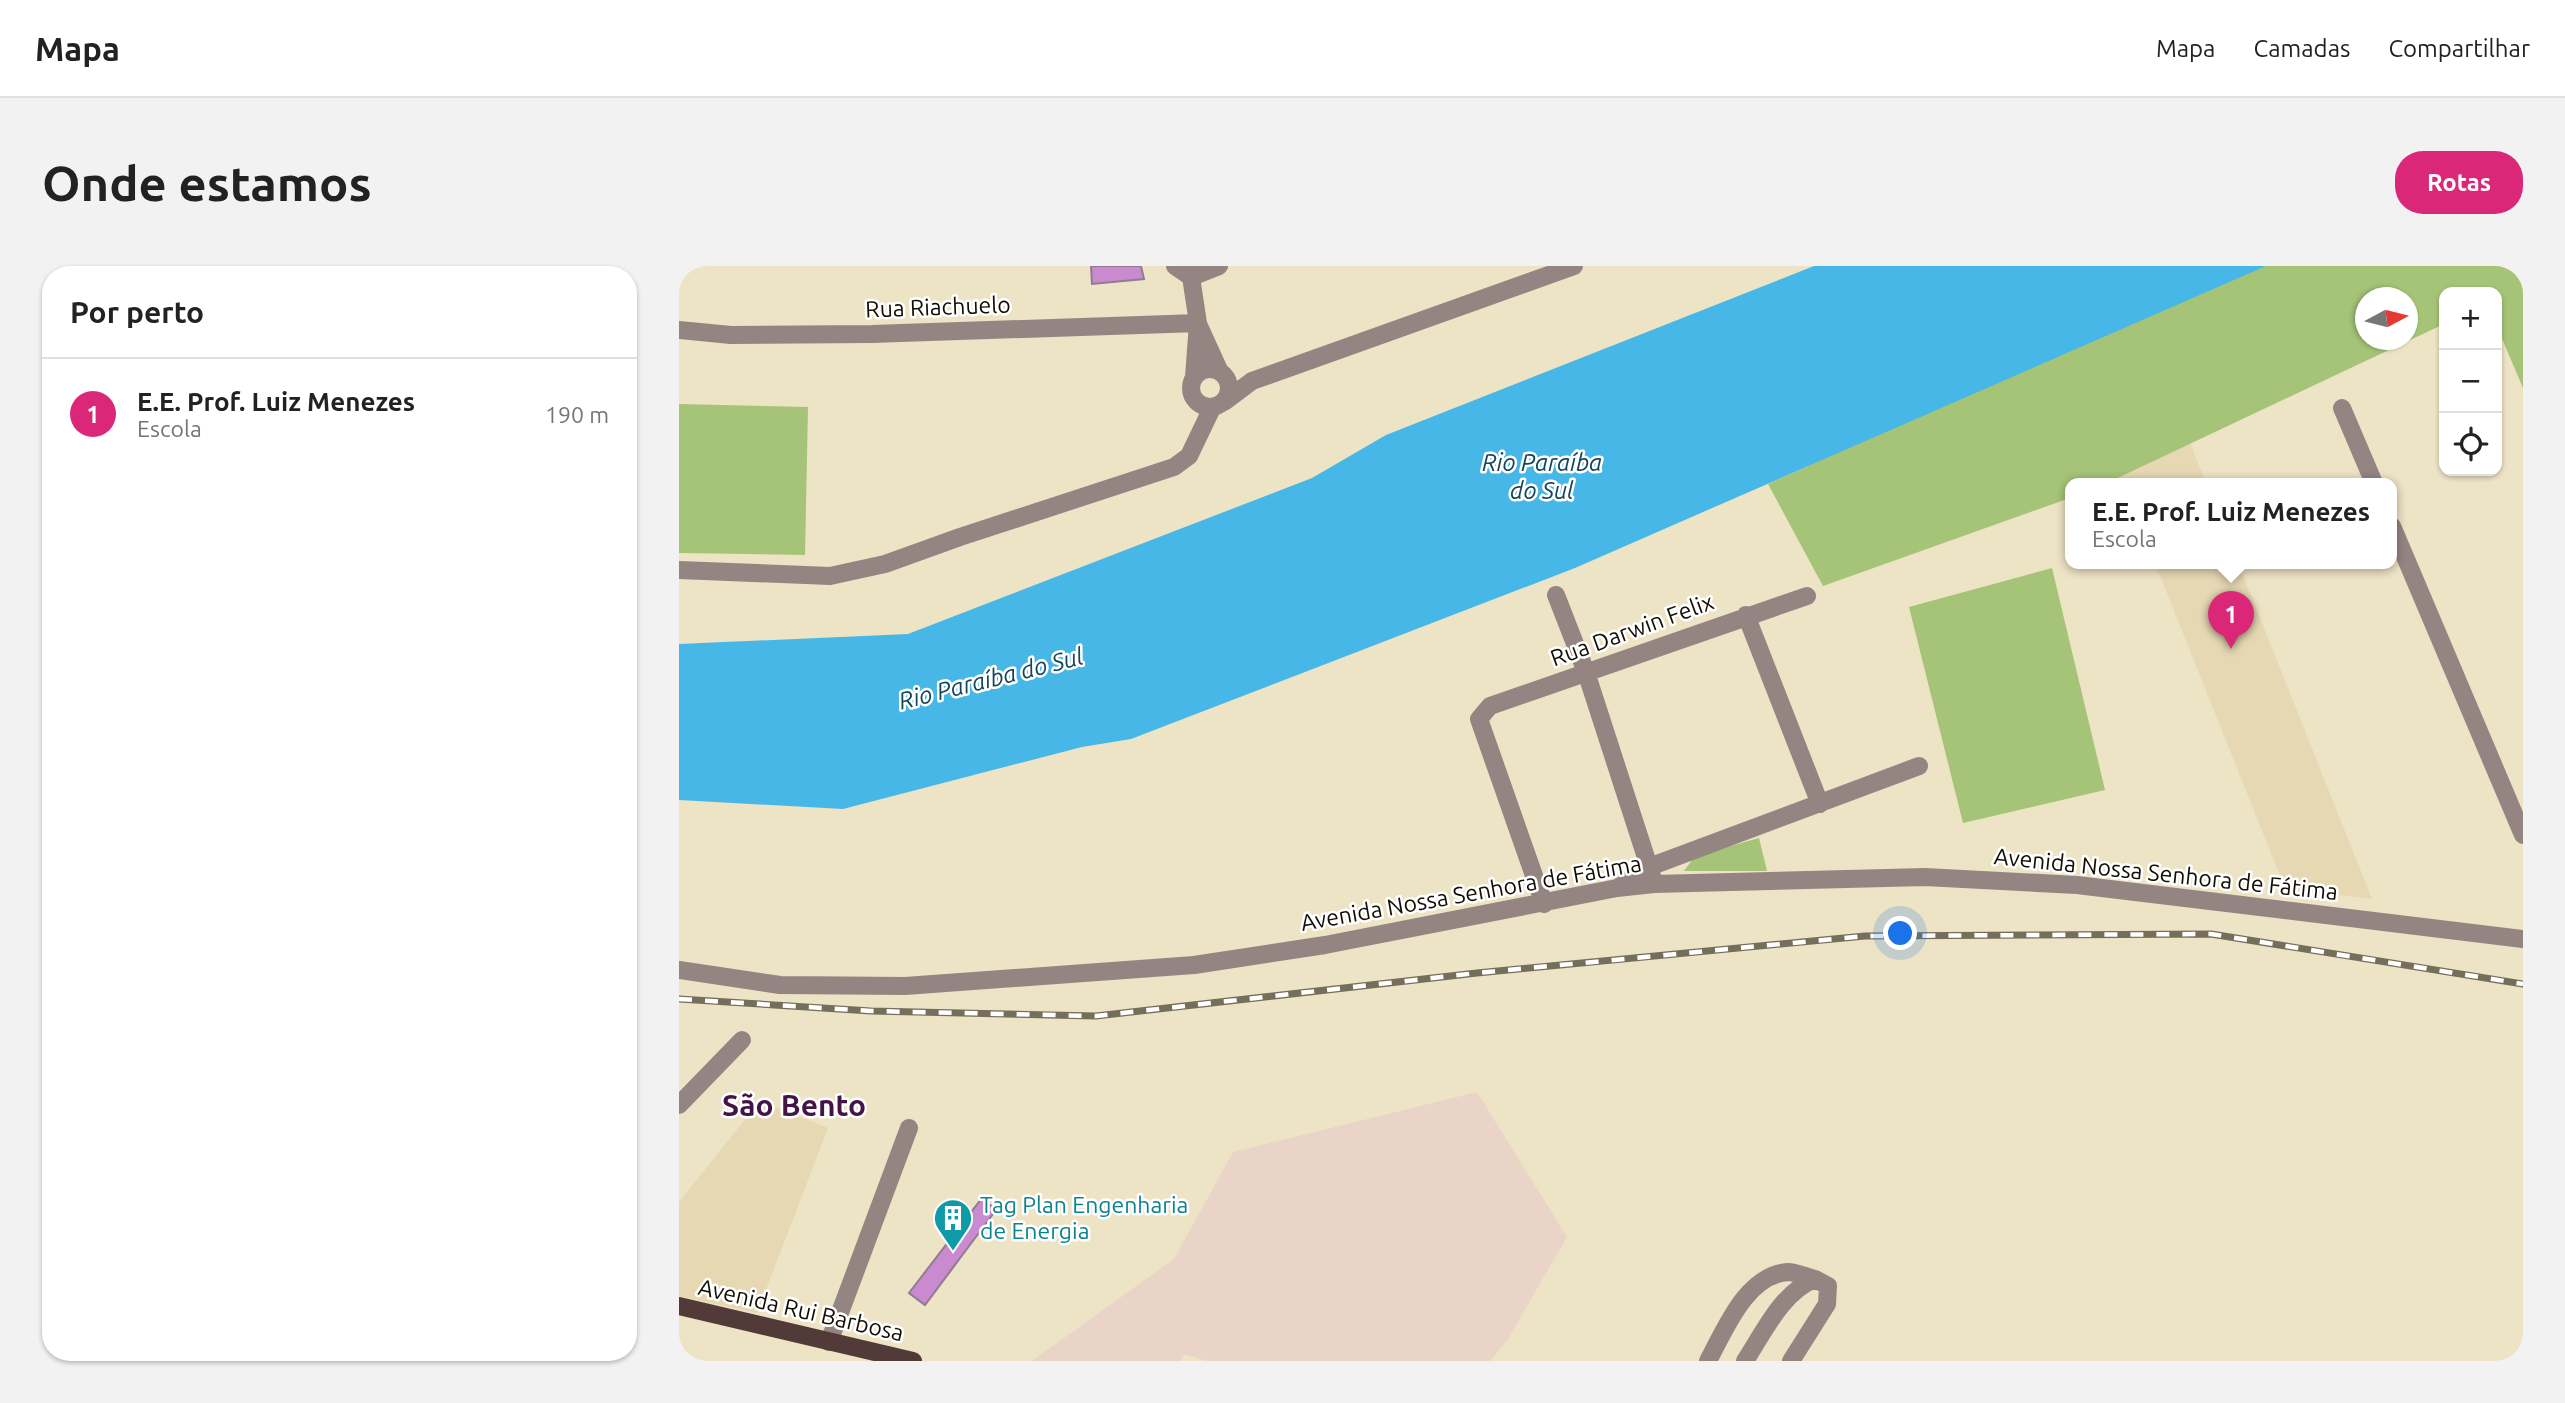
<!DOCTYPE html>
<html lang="pt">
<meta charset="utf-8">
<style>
body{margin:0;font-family:Ubuntu,sans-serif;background:#f2f2f2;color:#222}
.controls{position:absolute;right:21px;top:21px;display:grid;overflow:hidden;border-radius:14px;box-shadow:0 2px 5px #0004}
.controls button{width:63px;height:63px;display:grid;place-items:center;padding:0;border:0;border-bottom:2px solid #e0e0e0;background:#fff;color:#222;font:35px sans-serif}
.compass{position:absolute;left:1676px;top:21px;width:63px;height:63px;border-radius:50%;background:#fff;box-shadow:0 2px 5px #0004;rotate:83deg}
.you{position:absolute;left:1222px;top:668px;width:24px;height:24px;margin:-18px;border:5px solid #fff;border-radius:50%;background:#1a73e8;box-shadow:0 0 0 10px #1a73e833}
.badge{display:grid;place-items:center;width:46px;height:46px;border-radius:50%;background:#db2777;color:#fff;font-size:23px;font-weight:700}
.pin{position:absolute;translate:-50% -58px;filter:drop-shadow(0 2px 4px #0008)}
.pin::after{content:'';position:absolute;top:37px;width:24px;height:21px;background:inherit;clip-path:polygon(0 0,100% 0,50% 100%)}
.popup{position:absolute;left:1386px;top:212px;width:332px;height:91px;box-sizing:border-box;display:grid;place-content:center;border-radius:14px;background:#fff;filter:drop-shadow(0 2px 5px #0005);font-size:23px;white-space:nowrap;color:#767676}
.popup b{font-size:26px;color:#222}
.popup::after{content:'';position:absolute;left:50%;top:100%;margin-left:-14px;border:14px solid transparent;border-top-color:#fff}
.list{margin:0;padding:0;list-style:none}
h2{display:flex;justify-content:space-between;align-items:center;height:91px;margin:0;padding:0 28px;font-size:30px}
h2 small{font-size:23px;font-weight:400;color:#767676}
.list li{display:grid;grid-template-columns:46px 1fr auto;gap:21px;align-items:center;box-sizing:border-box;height:112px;padding:0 28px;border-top:2px solid #e0e0e0}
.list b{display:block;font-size:26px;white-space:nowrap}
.list p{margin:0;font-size:23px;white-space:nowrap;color:#767676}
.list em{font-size:23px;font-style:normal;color:#767676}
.icon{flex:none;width:38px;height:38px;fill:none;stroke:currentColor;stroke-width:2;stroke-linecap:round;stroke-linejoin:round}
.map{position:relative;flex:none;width:1844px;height:1095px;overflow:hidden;border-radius:28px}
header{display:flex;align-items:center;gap:42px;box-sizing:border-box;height:98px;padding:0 35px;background:#fff;border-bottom:2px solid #e0e0e0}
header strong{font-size:33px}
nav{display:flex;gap:38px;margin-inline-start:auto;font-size:24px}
.intro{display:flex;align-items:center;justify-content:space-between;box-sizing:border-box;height:168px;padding:0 42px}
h1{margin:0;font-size:49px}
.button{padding:18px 32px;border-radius:28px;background:#db2777;color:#fff;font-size:24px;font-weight:700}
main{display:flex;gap:42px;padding:0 42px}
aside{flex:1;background:#fff;border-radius:28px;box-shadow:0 2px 5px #0004}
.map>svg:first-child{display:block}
.built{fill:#e5d8b3}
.industrial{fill:#ead4c7}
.green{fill:#a5c477;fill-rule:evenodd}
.water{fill:#47b7e7}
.building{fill:#c98ad0;stroke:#907c92;stroke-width:2}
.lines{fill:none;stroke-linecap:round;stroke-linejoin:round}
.minor{stroke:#948583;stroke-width:18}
.major{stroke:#523a38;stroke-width:18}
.rail-casing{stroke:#746e5b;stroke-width:7}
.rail{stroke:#fff;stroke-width:4.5;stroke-dasharray:13;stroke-linecap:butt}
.labels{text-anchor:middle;stroke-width:5;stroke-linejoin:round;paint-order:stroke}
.street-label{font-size:23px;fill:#110e05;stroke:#fff}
.culture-label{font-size:23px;fill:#0d838f;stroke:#fff;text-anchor:start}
.water-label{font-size:24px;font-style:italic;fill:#164559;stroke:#fff}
.district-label{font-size:30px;font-weight:bold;fill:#431446;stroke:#fff}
</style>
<header>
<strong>Mapa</strong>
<nav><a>Mapa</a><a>Camadas</a><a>Compartilhar</a></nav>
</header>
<div class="intro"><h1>Onde estamos</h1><a class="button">Rotas</a></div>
<main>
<aside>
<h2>Por perto<small></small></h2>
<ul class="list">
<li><span class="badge">1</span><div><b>E.E. Prof. Luiz Menezes</b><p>Escola</p></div><em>190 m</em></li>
</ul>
</aside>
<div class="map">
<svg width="1844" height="1095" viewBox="0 0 1844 1095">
<rect width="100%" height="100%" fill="#ede3c5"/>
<path class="built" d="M1488,120L1527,217H1444L1415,144Z
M1476,297H1559L1693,633L1606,622Z
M81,835L149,862L78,1047L0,1030V936Z"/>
<path class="industrial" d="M798,826L888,971L829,1073L811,1095H528L505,1088L501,1095H353L495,993L554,886Z"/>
<path class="green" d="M1576,0H1844V122L1818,61V26H1765V58L1428,217H1391V232L1144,320L1089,218ZM1686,32H1728V74H1686Z
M0,138L129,141L126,289L0,287Z
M1373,302L1426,524L1284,557L1230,341Z
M1080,572L1088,605H1005L1016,590Z"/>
<path class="water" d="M1135,0H1587L896,302L452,473L403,481L164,543L0,534V378L229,368L633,212L707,169Z"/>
<path class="building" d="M412,0H462L465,13L413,18Z
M303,932L317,944L246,1039L230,1027Z"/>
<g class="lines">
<path class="minor" d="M496,0L512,11
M512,11L540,0
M520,60L540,104
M0,64L52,69L193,68L519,57
M512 122a19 19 0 1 1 38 0a19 19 0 1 1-38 0Z
M515,111L519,57L512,11L516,0
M545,136L573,115L895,0
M1663,142L1695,217
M1713,260L1844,569
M0,304L151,310L206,298L281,271L495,201L510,190L533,142
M877,329L907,406L973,610
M1067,349L1141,538
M941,620L970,601L1240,500
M865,638L800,453L811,440L1128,330
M0,704L101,719L226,720L515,699L646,679L938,622L975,618L1246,611L1398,619L1844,673
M0,839L63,774
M150,1076L230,862
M1029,1095C1046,1064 1067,1009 1109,1006C1117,1006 1128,1011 1136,1013
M1066,1095C1085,1066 1103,1026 1136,1013L1149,1020L1148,1038L1112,1095"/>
<path class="major" d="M0,1040L234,1095"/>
<g class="rail-casing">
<path id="rail" d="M0,733L192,745L417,750L798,707L1186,670L1532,668L1844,718"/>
</g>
<use href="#rail" class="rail"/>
</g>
<defs>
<g id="building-pin" transform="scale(2.0125)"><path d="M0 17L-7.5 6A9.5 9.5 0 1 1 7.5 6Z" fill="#0f9aa8" stroke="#fff"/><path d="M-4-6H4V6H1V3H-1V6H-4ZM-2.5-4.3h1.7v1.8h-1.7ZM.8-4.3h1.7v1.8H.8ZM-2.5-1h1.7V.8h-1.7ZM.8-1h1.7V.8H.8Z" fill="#fff"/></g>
</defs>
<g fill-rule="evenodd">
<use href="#building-pin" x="274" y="952"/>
</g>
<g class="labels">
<g class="street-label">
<text transform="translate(259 41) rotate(-2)" y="8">Rua Riachuelo</text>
<text transform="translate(953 364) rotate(-20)" y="8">Rua Darwin Felix</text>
<text transform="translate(1487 608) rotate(6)" y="8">Avenida Nossa Senhora de Fátima</text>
<text transform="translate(792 627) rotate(-10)" y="8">Avenida Nossa Senhora de Fátima</text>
<text transform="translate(122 1044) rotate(13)" y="8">Avenida Rui Barbosa</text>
</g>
<g class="culture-label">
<text x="301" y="947">Tag Plan Engenharia<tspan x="301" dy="26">de Energia</tspan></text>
</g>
<g class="water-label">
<text x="863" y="205">Rio Paraíba<tspan x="863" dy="28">do Sul</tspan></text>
<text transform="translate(312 413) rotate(-14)" y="8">Rio Paraíba do Sul</text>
</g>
<g class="district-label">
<text x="115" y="850">São Bento</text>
</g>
</g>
</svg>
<div class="controls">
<button>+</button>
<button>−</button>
<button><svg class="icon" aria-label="locate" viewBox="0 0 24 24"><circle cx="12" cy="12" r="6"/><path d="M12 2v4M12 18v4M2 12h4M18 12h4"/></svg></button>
</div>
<svg class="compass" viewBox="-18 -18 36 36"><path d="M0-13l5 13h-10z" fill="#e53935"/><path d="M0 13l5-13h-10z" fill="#767676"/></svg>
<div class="you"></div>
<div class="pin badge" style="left:1552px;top:383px">1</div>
<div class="popup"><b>E.E. Prof. Luiz Menezes</b>Escola</div>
</div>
</main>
